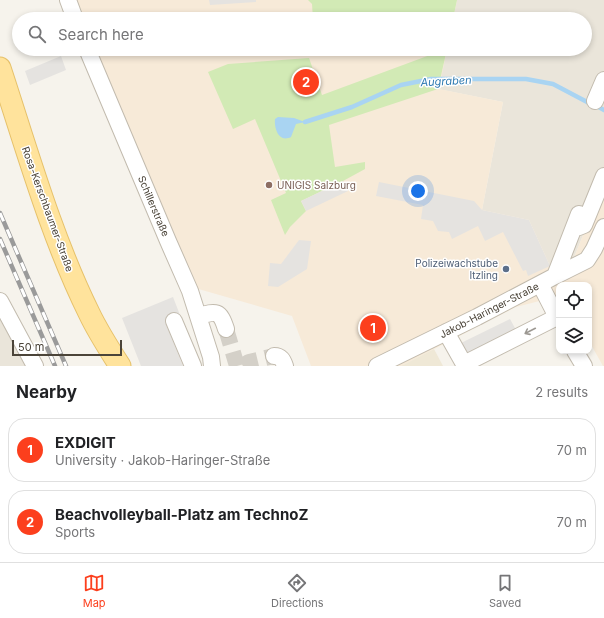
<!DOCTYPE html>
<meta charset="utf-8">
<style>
body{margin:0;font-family:Inter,sans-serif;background:#f2f2f2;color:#202124}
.controls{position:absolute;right:12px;bottom:12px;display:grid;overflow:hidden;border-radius:8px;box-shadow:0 2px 6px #0003}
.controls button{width:36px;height:36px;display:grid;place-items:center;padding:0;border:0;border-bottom:1px solid #e0e0e0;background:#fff;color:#202124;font:20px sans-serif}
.scale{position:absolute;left:12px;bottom:10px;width:110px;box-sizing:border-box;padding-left:4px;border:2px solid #4b4439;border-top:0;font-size:11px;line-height:14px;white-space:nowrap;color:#4b4439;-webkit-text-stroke:3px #fff;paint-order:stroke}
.you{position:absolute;left:418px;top:191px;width:14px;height:14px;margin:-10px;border:3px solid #fff;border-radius:50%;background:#1a73e8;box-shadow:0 0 0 6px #1a73e833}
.badge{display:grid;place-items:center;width:26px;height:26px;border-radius:50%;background:#fc3f1d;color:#fff;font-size:13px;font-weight:700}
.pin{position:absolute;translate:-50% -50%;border:2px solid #fff;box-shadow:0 1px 4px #0006}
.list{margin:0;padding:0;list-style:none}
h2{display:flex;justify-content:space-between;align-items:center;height:52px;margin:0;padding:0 16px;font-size:17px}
h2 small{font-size:13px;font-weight:400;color:#757577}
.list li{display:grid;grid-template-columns:26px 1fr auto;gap:12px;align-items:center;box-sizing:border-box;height:64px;margin:0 8px 8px;padding:0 8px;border:1px solid #e0e0e0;border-radius:16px}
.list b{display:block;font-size:15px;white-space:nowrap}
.list p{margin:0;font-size:13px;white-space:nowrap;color:#757577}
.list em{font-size:13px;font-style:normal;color:#757577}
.icon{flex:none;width:22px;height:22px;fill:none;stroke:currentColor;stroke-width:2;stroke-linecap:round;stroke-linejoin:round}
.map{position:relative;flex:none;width:604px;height:366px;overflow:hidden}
.search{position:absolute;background:#fff;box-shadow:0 2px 6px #0003;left:12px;right:12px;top:12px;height:44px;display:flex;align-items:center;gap:10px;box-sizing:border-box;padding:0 14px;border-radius:22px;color:#757577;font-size:15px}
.sheet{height:196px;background:#fff}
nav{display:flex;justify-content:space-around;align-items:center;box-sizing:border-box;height:56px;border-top:1px solid #e0e0e0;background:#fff;font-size:11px;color:#757577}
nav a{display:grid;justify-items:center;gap:2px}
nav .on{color:#fc3f1d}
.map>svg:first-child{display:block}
.residential{fill:#eae5da}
.commercial{fill:#f7ead8}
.education{fill:#efe8d6}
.green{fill:#d2eab5}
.parking{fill:#e5e3e0}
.water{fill:#a9d4f2}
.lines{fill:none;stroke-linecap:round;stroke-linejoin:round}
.stream{stroke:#a9d4f2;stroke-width:4.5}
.minor-tunnel{stroke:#d4d0c8;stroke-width:16;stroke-dasharray:16 8;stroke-linecap:butt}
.minor-casing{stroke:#c2bbae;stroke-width:18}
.major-casing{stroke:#e6c16a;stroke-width:23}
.minor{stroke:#fff;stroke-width:16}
.major{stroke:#ffe39c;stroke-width:21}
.rail-casing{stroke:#9a9a9a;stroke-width:4.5}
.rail{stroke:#fff;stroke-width:3;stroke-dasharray:9;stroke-linecap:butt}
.oneway{stroke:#9c9892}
.education-dot{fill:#8d6e63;stroke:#fff;stroke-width:1.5}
.service-dot{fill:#5c6f8a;stroke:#fff;stroke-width:1.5}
.labels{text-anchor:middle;stroke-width:3;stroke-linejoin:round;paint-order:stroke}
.education-label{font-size:10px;fill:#785e54;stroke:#fff;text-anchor:start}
.street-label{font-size:10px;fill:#4b4439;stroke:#fff}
.service-label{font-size:10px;fill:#4e5e75;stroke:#fff;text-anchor:end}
.water-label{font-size:11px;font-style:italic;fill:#2e7ab2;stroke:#fff}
</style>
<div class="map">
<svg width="604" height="366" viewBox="0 0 604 366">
<rect width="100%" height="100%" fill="#f6f3ec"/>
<path class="residential" d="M457,0H604V183L573,260L550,266L529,220L482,210L503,102L438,89L447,49H585V19H453Z
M0,292L15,317L43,366H0Z"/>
<path class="commercial" d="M72,0H457L453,19H80Z
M92,49H447L439,89L503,102L482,210L529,220L550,266L573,260L604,183V366H603L589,341V285H559V296L516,307L401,366H311L292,316L195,288Z"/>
<path class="education" d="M434,349L443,366H401Z"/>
<path class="green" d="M308,0H457L453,19H313L312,4Z
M429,49H447L438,89L329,125L335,167L365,162V169L343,181L301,201L306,211L290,227L285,235L271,200L286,193L255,119L233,129L208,72L228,64L309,58L322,95L430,55Z"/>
<path class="parking" d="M209,0H256V2L210,5Z
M61,56L66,70L30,85L25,71Z
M343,181L348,191L306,211L301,201Z
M379,182L474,201L482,210L529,220L550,266L528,276L526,270L523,271L503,232L485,241L478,226L452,239L449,232L438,231L433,221L421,219L423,205L376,196Z
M299,240L311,241L307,269L278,287L268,286L270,263L281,264Z
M173,297L180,315L165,322L183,366H141L122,318Z
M510,319L516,330L467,354L461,343Z"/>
<path class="water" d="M278,117L294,118L305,122L296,124L291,137C279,143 274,129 275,119Z"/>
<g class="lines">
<path class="stream" d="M597,106L604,110
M305,122L352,107L401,85L431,79H526L553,84L589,103"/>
<path class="minor-tunnel" d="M226,329L237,366
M243,366L249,362L274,356"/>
<g class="minor-casing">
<path id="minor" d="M68,0L75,19
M87,49L168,241L190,291L211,357L212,366
M595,101L604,80
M579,227L584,225L604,176
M555,276L587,260L594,249L604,227
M0,301L35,366
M199,316C216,311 220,310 226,329
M174,321L193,366
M446,332L464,364L557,317L540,284
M575,351L584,366
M274,356C281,356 283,360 285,366
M377,366L477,317L555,276L579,214"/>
</g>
<g class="major-casing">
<path id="major" d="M0,68C27,150 51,236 89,313C98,332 109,349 120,366"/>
</g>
<use href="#minor" class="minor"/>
<use href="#major" class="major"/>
<g class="rail-casing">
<path id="rail" d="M0,213L66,366
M0,239L55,366"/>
</g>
<use href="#rail" class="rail"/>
</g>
<defs><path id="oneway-shaft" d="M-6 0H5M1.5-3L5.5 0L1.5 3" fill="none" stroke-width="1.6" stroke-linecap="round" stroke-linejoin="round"/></defs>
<use class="oneway" href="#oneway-shaft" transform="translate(530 331) rotate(153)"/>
<circle class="education-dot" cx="269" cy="185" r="4"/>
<circle class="service-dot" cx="506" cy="269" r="4"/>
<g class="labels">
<g class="education-label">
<text x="277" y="189">UNIGIS Salzburg</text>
</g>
<g class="street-label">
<text transform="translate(154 206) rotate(67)" y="4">Schillerstraße</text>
<text transform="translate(48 209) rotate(70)" y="4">Rosa-Kerschbaumer-Straße</text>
<text transform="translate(489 310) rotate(-27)" y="4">Jakob-Haringer-Straße</text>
</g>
<g class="service-label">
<text x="498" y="267">Polizeiwachstube<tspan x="498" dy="12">Itzling</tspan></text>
</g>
<g class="water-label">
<text transform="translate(446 81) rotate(-3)" y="4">Augraben</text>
</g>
</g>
</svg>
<div class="controls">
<button><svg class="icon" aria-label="locate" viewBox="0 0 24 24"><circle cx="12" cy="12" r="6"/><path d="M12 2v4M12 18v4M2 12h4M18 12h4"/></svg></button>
<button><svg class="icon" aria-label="layers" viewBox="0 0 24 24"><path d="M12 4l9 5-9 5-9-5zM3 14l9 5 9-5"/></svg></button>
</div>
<div class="scale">50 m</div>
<div class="you"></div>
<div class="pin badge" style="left:373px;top:328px">1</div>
<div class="pin badge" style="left:306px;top:82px">2</div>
<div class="search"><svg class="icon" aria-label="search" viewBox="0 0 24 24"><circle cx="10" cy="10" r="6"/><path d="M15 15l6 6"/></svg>Search here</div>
</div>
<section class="sheet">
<h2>Nearby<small>2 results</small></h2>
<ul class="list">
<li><span class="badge">1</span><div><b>EXDIGIT</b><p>University · Jakob-Haringer-Straße</p></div><em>70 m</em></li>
<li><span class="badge">2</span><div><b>Beachvolleyball-Platz am TechnoZ</b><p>Sports</p></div><em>70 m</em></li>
</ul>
</section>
<nav>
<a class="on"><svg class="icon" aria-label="map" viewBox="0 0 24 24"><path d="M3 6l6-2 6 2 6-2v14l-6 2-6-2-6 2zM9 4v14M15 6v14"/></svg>Map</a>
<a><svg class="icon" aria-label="directions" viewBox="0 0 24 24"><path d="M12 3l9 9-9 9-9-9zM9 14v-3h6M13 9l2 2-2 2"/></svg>Directions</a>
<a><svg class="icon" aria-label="saved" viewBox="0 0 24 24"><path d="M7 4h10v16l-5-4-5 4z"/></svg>Saved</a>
</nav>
